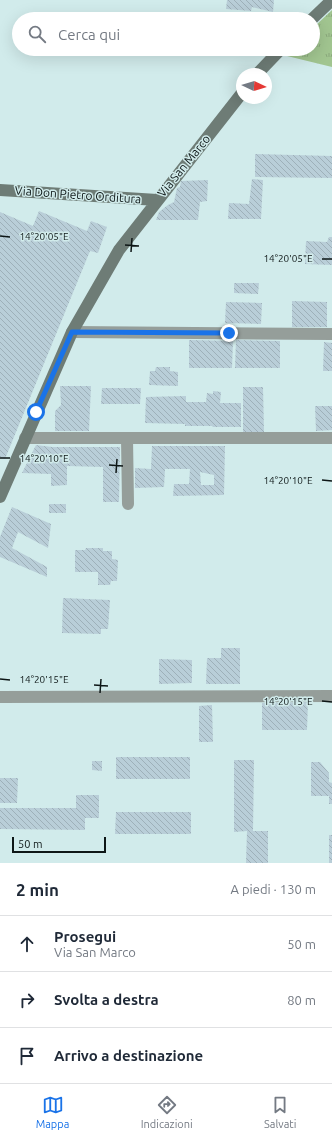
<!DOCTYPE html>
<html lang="it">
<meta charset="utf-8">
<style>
body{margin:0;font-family:Ubuntu,sans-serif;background:#f6f6f7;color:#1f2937}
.compass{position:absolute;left:236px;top:68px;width:36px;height:36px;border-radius:50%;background:#fff;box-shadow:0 4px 16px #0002;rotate:94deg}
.scale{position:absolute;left:12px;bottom:10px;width:94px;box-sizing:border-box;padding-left:4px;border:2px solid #0d1616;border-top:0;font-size:11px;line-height:14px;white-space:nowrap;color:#0d1616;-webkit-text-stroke:3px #d1ebeb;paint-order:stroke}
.stop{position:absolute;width:12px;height:12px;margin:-9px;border:3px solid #1a73e8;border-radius:50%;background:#fff}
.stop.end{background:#1a73e8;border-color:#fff;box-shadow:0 1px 4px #0008}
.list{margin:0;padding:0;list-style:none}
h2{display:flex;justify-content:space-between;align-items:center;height:52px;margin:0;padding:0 16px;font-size:17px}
h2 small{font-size:13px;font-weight:400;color:#747a83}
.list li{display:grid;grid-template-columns:26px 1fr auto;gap:12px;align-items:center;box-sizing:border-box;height:56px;padding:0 16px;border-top:1px solid #e0e1e3}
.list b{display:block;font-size:15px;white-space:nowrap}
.list p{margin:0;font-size:13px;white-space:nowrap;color:#747a83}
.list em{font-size:13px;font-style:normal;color:#747a83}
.icon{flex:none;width:22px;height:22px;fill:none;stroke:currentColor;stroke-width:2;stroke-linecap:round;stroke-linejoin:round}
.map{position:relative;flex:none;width:332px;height:863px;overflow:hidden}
.search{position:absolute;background:#fff;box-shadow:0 4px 16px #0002;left:12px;right:12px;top:12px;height:44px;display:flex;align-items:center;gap:10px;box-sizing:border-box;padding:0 14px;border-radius:22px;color:#747a83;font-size:15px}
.sheet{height:220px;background:#fff}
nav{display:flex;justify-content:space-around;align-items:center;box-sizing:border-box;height:56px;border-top:1px solid #e0e1e3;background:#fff;font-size:11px;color:#747a83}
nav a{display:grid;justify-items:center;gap:2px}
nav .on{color:#1a73e8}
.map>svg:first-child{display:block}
.grass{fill:url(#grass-tufts)}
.building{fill:url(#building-back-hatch);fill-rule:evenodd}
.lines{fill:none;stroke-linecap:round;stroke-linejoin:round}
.street{stroke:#959e9a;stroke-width:12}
.secondary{stroke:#6e7c76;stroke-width:12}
.route{stroke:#1a73e8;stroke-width:5}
.ticks{fill:none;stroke:#0d1616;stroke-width:1.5}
.labels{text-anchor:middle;stroke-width:3;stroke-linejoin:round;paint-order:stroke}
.street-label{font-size:12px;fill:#0d1616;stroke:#d1ebeb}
.ticks-label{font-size:10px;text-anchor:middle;fill:#0d1616;stroke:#d1ebeb;stroke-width:3;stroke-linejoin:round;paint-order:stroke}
</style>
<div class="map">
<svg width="332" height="863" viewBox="0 0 332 863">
<defs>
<pattern id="grass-tufts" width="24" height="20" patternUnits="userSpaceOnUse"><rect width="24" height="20" fill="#a1c590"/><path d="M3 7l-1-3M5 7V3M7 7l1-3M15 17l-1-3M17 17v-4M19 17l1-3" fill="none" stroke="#89a87b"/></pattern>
<pattern id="building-back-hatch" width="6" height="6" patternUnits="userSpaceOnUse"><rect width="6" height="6" fill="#b9ced8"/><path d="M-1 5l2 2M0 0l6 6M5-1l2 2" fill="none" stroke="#9eb0b9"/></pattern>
</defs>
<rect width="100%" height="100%" fill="#d1ebeb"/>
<path class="grass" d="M332,10V67L287,56L294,49H313V28Z"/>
<path class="building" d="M227,0H274L273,12L252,7L251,11L226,9Z
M255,154L332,156V178L255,177Z
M252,179L263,180L261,219H228L229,203L249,204Z
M208,180L207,201L200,202L198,220H156L159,212L168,205L174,202L177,188L180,187L181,181Z
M39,211L87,231L91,221L107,227L98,253L90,251L5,459L0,457V212L33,226Z
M329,237H332V265L305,264L306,241L327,242Z
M234,283H259L258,294L234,293Z
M292,301L327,302V327H292Z
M226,302L262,303L261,324L225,323Z
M189,340L233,341L232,368H189Z
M236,340L280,341V368H235Z
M324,342L332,343V371H323Z
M156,367H170V371L178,372V386L149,385L150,371H155Z
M60,386H91L89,431H55V411L61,405Z
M243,387H263L264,432H243Z
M102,388H141L140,404H101Z
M213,391L221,392L220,403H241V427H213L212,426H185V424L145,423L146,397L186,396V402H206L207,393L213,394Z
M315,406H332V430L316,431Z
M36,445L52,447H120L119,502H103V467L67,466V485L51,486V474L22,473Z
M152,446H225L224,495L173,496L174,484H189L190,469H165L164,487L135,488V468L151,469ZM200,472L214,475V485H201Z
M49,504H66V513H49Z
M12,507L51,524L48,548L18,532L12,548L47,567V577L0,557V537Z
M86,548H103V551H112V559L118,560L117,581H111L110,585H98V572H75V550H85Z
M63,598L110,600L108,629H101V634L62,633Z
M221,648H240V684H206L207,658H221Z
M159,659L192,660V683L159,684Z
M308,702L307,730H262V703Z
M212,705L213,742H199V706Z
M116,757H190V779H116Z
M234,760H254L253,831H268V863H246L247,831L234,832Z
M92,761H102V771L92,770Z
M311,762H320L329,773V782L332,783V804H329V796H311Z
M0,778H18L17,803H0Z
M76,795H99V818H85V830L0,829V808H76Z
M116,812H191V834H115Z
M329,835H332V863H329Z"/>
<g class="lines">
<path class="street" d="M72,332L332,334
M25,438H332
M127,438L128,504
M0,697L332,696"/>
<path class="secondary" d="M312,19L332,0
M257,74L281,49
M0,190L157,200
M0,497L72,332L119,250L242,93"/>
</g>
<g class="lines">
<path class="route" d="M36,412L72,332L229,333"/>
</g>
<path class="ticks" d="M0,236L10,237M125,245L139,246M131,252L132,238M322,259H332M0,458H10M109,465L123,466M116,473L117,459M322,480L332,481M0,679L10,680M94,685L108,686M100,693L101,679M322,701L332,702"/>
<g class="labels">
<g class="street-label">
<text transform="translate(184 166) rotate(-51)" y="4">Via San Marco</text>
<text transform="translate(78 195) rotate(4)" y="4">Via Don Pietro Orditura</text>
</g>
</g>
<g class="ticks-label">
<text x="44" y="240">14°20'05"E</text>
<text x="288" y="262">14°20'05"E</text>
<text x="44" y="462">14°20'10"E</text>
<text x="288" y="484">14°20'10"E</text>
<text x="44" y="683">14°20'15"E</text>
<text x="288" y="705">14°20'15"E</text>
</g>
</svg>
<svg class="compass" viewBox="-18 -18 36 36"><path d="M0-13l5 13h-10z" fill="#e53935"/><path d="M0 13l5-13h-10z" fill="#747a83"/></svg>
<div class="scale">50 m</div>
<div class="stop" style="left:36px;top:412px"></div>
<div class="stop end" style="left:229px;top:333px"></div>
<div class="search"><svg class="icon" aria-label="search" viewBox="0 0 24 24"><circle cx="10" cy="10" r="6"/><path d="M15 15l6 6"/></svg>Cerca qui</div>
</div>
<section class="sheet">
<h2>2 min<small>A piedi · 130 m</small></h2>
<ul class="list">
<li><svg class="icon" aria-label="ahead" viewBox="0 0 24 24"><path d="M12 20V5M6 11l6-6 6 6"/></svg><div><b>Prosegui</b><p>Via San Marco</p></div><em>50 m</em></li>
<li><svg class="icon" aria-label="right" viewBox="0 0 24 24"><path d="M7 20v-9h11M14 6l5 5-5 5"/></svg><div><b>Svolta a destra</b></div><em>80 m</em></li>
<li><svg class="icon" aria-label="arrive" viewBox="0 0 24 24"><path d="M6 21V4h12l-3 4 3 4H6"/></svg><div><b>Arrivo a destinazione</b></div></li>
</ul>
</section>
<nav>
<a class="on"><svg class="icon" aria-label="map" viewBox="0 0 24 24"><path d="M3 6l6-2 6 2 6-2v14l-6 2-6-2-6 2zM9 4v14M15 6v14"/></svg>Mappa</a>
<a><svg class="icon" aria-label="directions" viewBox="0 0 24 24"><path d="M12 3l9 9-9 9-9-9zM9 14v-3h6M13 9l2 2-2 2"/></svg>Indicazioni</a>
<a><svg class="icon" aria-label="saved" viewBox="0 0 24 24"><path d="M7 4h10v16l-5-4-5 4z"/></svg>Salvati</a>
</nav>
